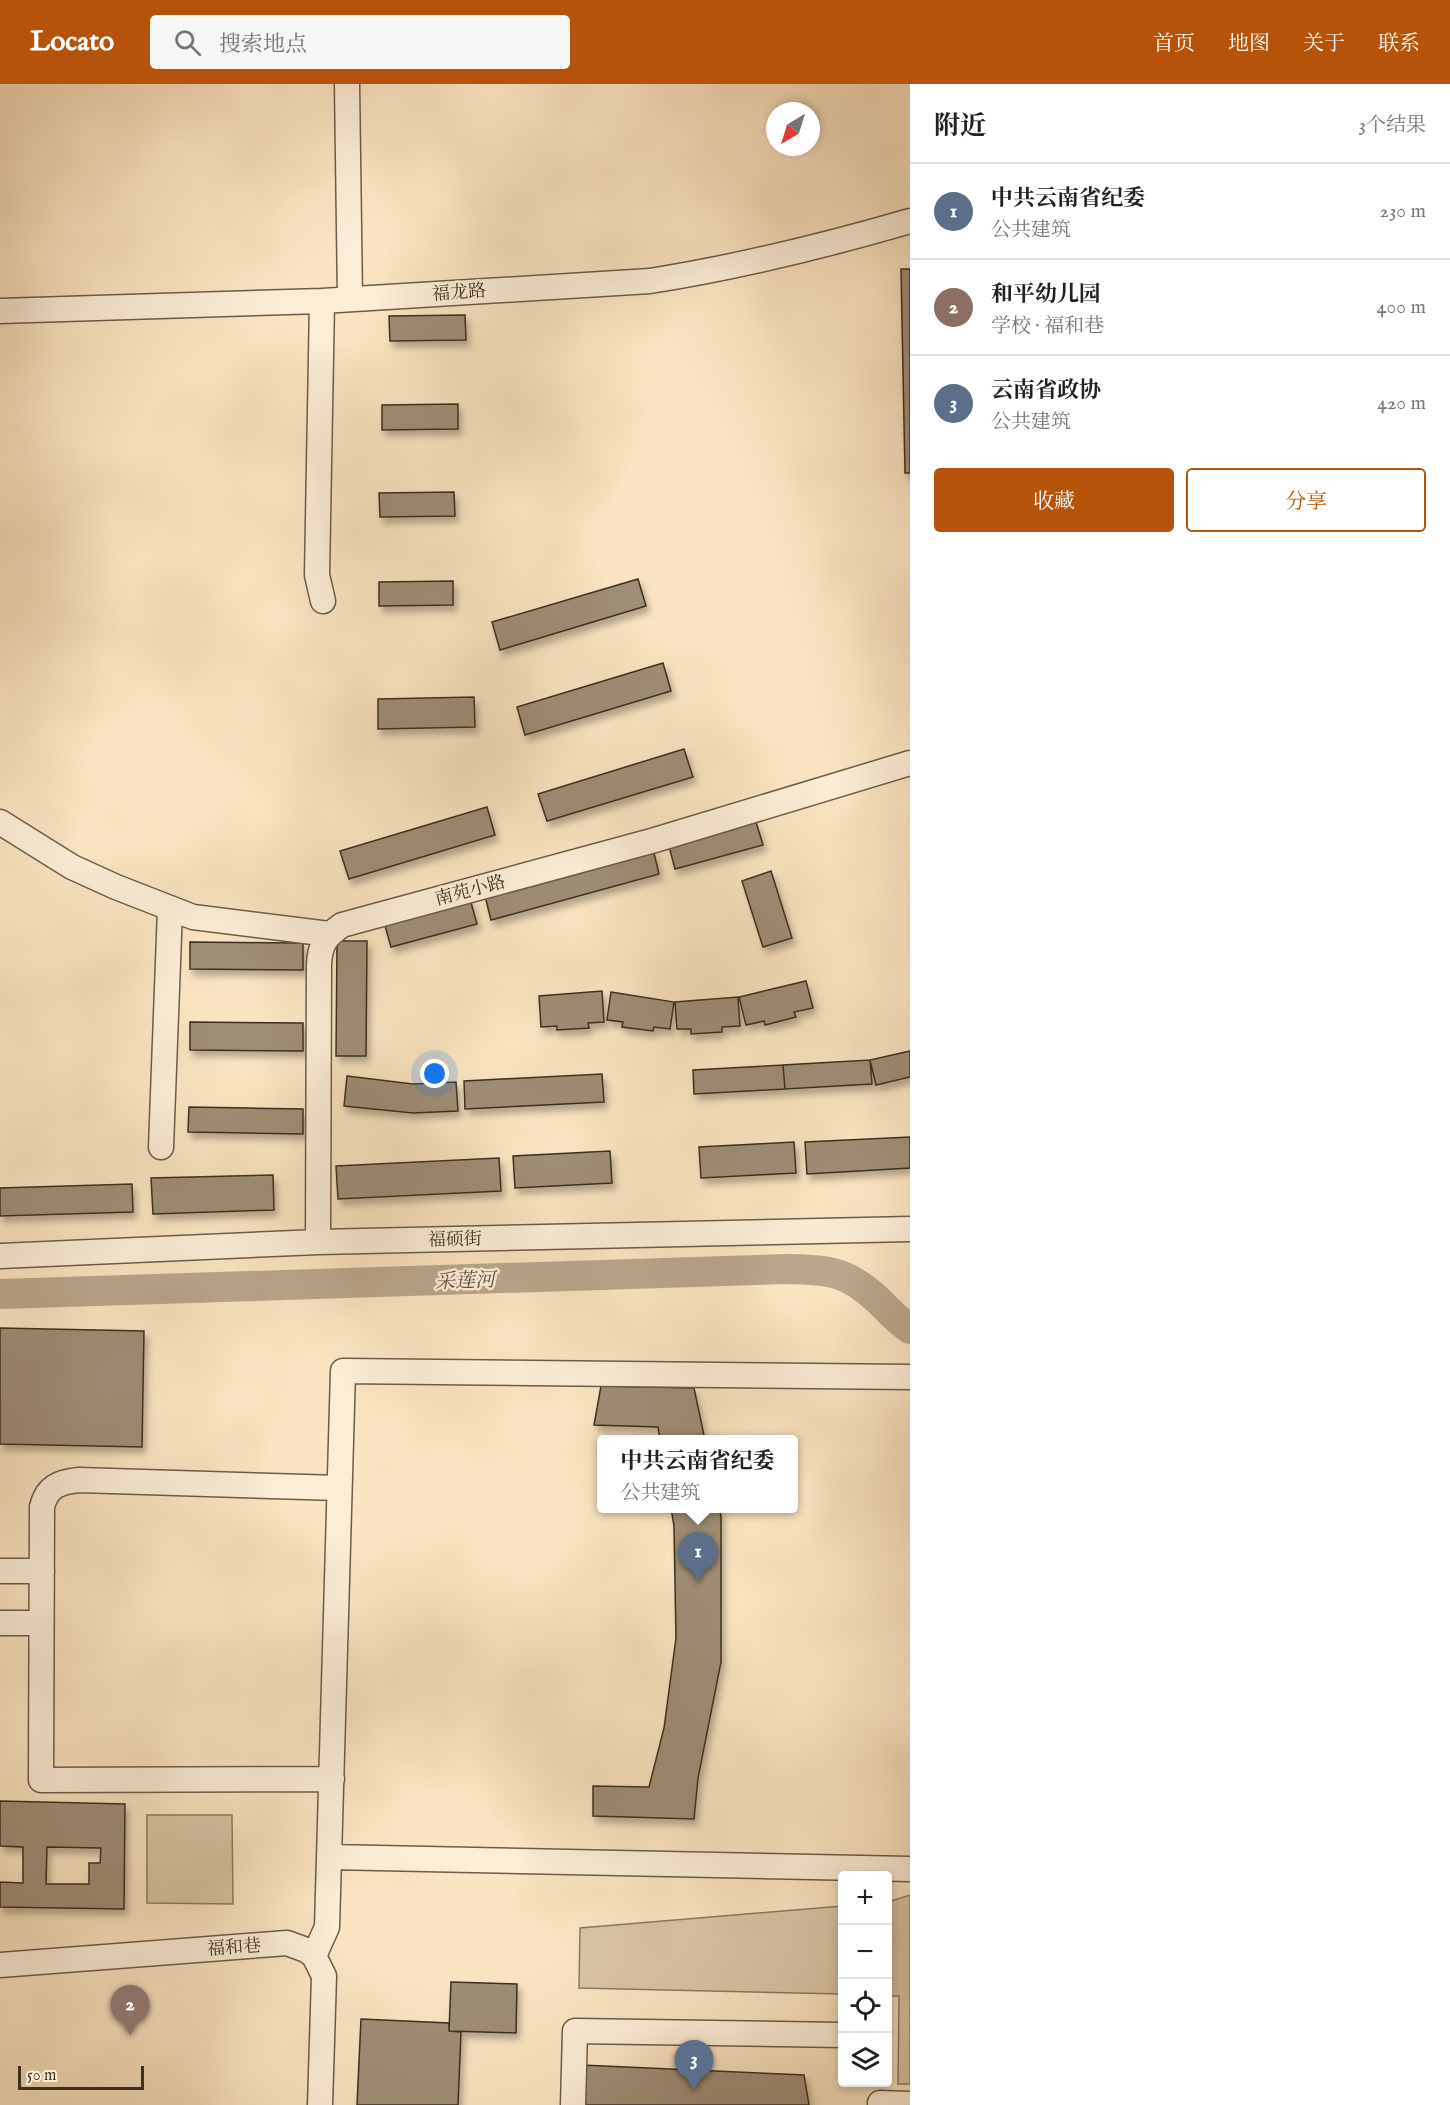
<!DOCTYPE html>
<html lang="zh">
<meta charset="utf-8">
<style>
body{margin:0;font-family:"IM FELL English","Noto Serif SC",serif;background:#f6f6f6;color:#202124}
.controls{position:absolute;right:18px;bottom:18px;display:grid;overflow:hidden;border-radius:6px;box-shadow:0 3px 9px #0003}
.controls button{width:54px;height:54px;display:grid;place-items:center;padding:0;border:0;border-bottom:2px solid #e0e0e0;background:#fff;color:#202124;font:30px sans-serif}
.compass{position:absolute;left:766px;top:18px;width:54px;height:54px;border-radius:50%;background:#fff;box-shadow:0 3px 9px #0003;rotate:218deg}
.scale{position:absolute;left:18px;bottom:15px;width:126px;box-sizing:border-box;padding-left:6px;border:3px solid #3d2f21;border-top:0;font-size:16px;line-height:21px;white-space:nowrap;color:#3d2f21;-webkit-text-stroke:4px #fcedd7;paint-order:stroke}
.you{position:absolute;left:435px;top:990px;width:21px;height:21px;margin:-15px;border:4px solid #fff;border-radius:50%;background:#1a73e8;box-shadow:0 0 0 9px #1a73e833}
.badge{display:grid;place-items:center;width:39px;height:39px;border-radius:50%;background:#b45309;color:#fff;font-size:20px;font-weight:700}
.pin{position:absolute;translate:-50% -50px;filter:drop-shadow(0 2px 3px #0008)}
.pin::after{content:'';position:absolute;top:32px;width:21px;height:18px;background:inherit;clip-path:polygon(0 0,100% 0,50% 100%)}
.popup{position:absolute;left:597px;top:1351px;width:201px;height:78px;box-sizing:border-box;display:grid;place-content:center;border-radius:6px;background:#fff;filter:drop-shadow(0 2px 4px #0005);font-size:20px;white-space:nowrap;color:#757577}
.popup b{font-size:22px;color:#202124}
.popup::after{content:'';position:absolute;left:50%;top:100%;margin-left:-12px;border:12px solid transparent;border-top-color:#fff}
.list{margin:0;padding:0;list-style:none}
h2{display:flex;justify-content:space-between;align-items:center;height:78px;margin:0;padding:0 24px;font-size:26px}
h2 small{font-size:20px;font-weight:400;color:#757577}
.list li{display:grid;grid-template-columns:39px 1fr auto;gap:18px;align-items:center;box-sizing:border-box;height:96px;padding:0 24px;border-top:2px solid #e0e0e0}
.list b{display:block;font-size:22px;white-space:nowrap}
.list p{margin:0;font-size:20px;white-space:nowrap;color:#757577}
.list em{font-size:20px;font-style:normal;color:#757577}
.actions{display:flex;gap:12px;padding:18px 24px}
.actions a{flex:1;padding:14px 0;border:2px solid #b45309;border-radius:6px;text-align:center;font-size:21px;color:#b45309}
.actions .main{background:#b45309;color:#fff}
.icon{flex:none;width:33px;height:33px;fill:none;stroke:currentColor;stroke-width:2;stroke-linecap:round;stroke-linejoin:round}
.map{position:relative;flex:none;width:910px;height:2021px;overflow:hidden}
header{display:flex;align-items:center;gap:36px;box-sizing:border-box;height:84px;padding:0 30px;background:#b45309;color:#fff}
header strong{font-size:28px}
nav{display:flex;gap:33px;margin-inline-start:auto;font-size:21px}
.search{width:420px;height:54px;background:#f6f6f6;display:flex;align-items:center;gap:15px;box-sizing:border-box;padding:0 21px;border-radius:6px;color:#757577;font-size:22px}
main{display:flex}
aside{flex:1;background:#fff}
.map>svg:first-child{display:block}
.green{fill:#dac5a6;stroke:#8c7a64;stroke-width:1.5}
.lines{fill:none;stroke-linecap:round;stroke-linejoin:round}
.river{stroke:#baa68b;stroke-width:30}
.building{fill:#9f8d74;stroke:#3d2f21;stroke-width:1.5;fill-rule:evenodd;filter:url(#shadow)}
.minor-casing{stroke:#6c5c49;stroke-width:27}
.minor{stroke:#fcedd7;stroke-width:24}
.labels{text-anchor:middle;stroke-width:5;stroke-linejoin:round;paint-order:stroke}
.street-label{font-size:18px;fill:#3d2f21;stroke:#fcedd7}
.water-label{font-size:20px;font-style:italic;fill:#5c4d3c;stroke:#fcedd7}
</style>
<header>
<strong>Locato</strong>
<div class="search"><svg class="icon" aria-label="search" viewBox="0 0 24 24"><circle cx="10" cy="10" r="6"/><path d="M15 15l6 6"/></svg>搜索地点</div>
<nav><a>首页</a><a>地图</a><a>关于</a><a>联系</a></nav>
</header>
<main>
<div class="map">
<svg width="910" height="2021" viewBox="0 0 910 2021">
<defs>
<filter id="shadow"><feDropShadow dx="3.5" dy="6" stdDeviation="3" flood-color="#0004"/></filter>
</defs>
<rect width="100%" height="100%" fill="#fae4c1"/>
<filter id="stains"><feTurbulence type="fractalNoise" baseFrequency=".00333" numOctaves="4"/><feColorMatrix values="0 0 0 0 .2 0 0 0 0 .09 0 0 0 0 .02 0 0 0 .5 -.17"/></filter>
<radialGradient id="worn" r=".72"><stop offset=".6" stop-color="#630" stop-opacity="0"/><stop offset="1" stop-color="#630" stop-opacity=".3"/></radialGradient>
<path class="green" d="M147,1731H232L233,1820L147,1819Z
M910,1811V2000H898L899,1912H888V1818Z
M842,1822V1910L579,1904L580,1844Z"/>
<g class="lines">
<path class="river" d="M0,1210L788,1185C830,1186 847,1187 879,1217C889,1227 898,1237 910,1245"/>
</g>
<path class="building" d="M901,185H910V389H905Z
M465,231L466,256L390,257L389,232Z
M458,320V345L382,346V321Z
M454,408L455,432L380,433L379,409Z
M638,495L646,522L500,566L492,538Z
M453,497V521L379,522V498Z
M663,579L671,607L525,651L517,623Z
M474,613L475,643L378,645V615Z
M684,665L693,693L547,737L538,710Z
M487,723L495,751L349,795L340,767Z
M756,738L763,761L675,785L669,762Z
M653,765L659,790L491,836L485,812Z
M771,787L792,854L763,863L742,797Z
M470,815L477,840L391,863L384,838Z
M337,857H367L366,972H336Z
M190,858L303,859V886L190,885Z
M806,897L813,924L794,928L796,933L765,941L764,937L746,941L739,913Z
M602,907L604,938L588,939L589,944L557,946V942L541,943L539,912Z
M611,908L674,918L670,945L654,943L653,947L622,943L623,938L607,936Z
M738,913L740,942L722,943V948L691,950V945H677L675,918Z
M190,938L303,939V967L190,966Z
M910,967V993L876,1001L870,976Z
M870,976L872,1000L785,1005L783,981Z
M783,981L785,1005L694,1010L693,986Z
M602,990L604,1018L465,1025L464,997Z
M347,992L413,1000L456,998L458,1027L413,1029L344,1022Z
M189,1023L303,1025V1050L188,1048Z
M910,1053V1084L807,1090L805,1058Z
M794,1058L796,1089L701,1094L699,1063Z
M610,1067L612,1099L515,1104L513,1072Z
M499,1074L501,1107L338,1115L336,1082Z
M273,1091L274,1126L153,1130L151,1094Z
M132,1100L133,1128L0,1132V1104Z
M0,1244L144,1247L142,1363L0,1360Z
M601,1302L694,1304L705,1356H660L658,1343L594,1341Z
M671,1424H719L721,1432V1578L698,1694L694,1735L593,1732V1702L649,1703L664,1644L676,1554L674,1442Z
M0,1717L125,1720L124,1825L0,1823V1798L23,1799V1763L0,1762ZM47,1763L101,1764L100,1779H89V1800H46Z
M451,1898L517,1900L516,1949L449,1947Z
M361,1935L449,1939V1947L461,1948L458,2021H357Z
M581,1981L804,1991L809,2021H580Z"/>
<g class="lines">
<g class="minor-casing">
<path id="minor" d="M347,0L350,215
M322,217L317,491L323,517
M0,227L322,217L650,197C738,183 824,162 910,137
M0,738L72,783L116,803L193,833L329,850
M161,1063L170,825
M318,1158L319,881C320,860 325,853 342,841L655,756L910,679
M0,1172L318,1158L910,1145
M0,1487H42
M0,1539H41
M332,1695L41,1696L42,1423C47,1402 60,1398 79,1396L339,1404
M330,1773L910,1785
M314,1872L327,1843L343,1287L910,1293
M0,1881L287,1859L306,1866L314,1872L324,1892L320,2021
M880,2019L910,2020
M573,2021L575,1947L842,1951"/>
</g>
<use href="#minor" class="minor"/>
</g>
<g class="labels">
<g class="street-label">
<text transform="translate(459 208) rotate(-4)" y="6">福龙路</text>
<text transform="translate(470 806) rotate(-15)" y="6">南苑小路</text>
<text transform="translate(455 1155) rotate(-1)" y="6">福硕街</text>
<text transform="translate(234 1863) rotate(-4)" y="6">福和巷</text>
</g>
<g class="water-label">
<text transform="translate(465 1196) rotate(-2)" y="7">采莲河</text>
</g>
</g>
<rect width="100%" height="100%" filter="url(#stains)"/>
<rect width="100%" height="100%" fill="url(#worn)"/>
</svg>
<div class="controls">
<button>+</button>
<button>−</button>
<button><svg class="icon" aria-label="locate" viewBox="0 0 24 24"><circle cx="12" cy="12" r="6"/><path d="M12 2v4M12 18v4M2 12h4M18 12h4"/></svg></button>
<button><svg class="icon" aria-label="layers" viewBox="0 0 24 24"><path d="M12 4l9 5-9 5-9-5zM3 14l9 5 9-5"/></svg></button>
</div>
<svg class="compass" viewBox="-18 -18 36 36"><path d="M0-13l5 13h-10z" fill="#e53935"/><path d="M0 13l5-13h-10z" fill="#757577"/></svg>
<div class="scale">50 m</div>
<div class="you"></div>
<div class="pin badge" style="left:698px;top:1498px;background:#5c6f8a">1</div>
<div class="popup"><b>中共云南省纪委</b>公共建筑</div>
<div class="pin badge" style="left:130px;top:1951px;background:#8d6e63">2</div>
<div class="pin badge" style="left:694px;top:2006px;background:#5c6f8a">3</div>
</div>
<aside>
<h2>附近<small>3个结果</small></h2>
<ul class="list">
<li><span class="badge" style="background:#5c6f8a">1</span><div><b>中共云南省纪委</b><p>公共建筑</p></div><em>230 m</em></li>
<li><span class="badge" style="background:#8d6e63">2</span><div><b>和平幼儿园</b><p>学校 · 福和巷</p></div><em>400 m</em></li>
<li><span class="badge" style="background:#5c6f8a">3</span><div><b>云南省政协</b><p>公共建筑</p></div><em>420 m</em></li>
</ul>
<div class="actions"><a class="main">收藏</a><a>分享</a></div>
</aside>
</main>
